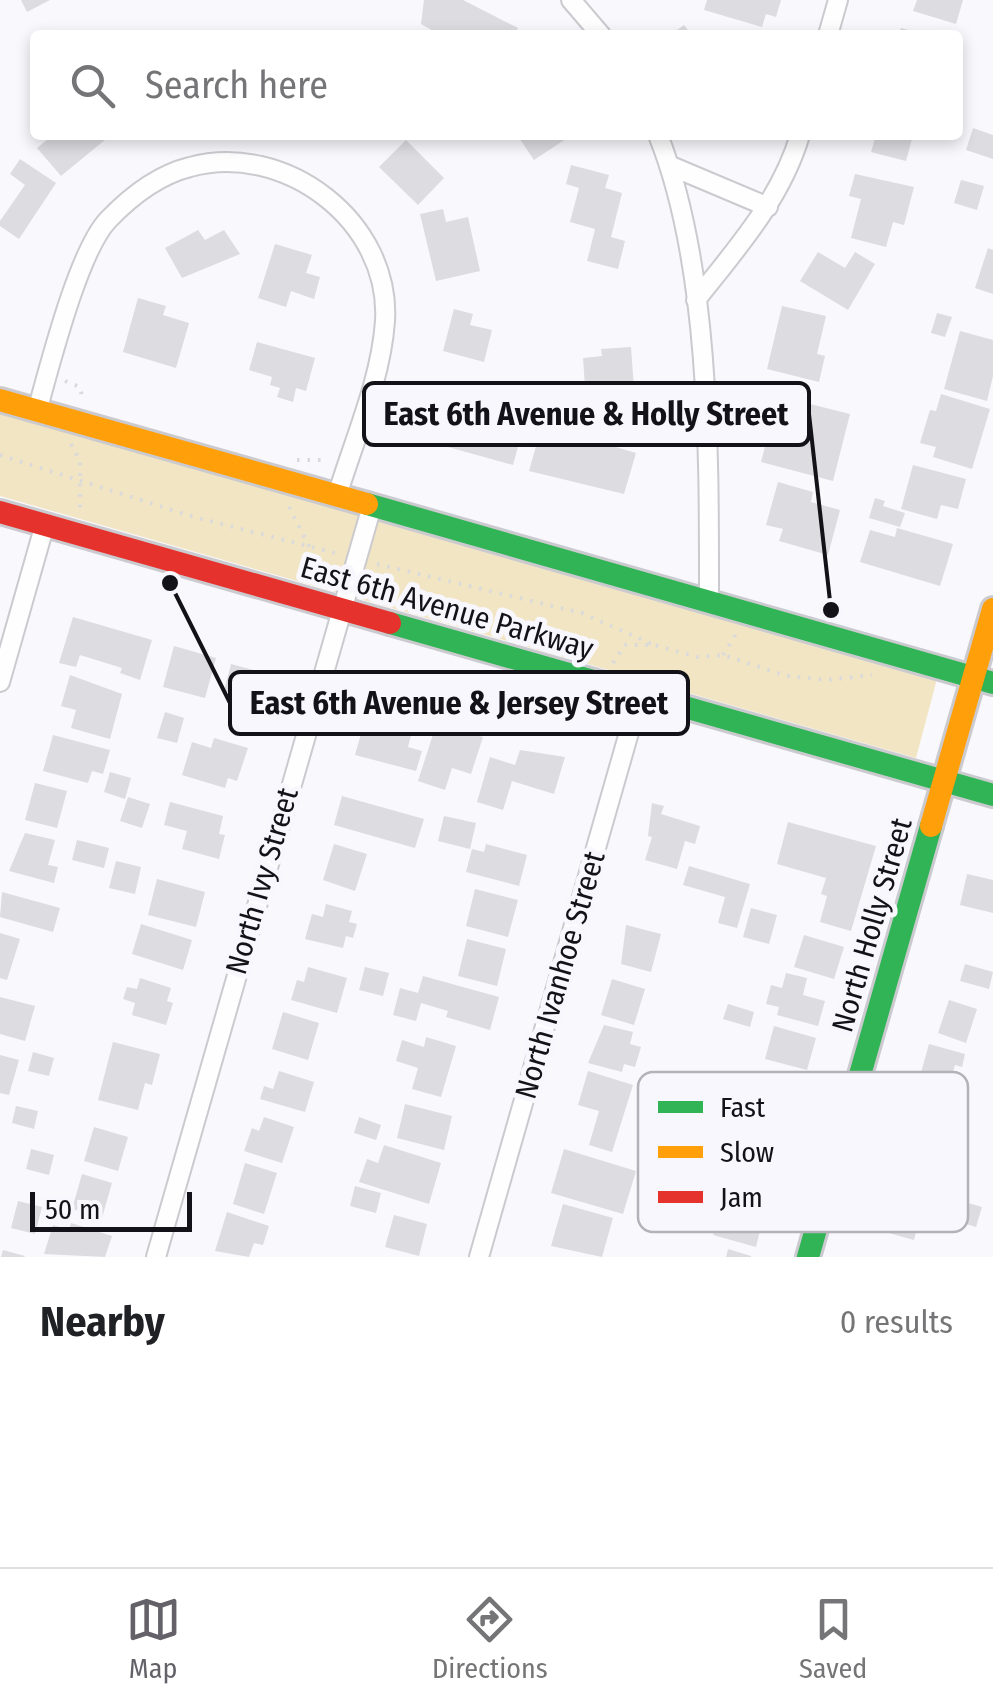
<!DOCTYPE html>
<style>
body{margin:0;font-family:"Fira Sans Condensed",sans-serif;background:#f6f6f6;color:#202124}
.scale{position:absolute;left:30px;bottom:25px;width:162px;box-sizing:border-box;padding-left:10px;border:5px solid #131218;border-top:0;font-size:28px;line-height:35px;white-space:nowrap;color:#131218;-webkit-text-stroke:8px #f8f7fe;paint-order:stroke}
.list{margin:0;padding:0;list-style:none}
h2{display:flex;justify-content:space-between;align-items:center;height:130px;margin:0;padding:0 40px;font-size:42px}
h2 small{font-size:32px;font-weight:400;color:#757577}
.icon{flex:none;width:55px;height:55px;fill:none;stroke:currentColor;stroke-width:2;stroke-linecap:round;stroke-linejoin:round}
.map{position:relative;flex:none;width:993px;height:1257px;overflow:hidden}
.search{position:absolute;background:#fff;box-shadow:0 5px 15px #0003;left:30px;right:30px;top:30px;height:110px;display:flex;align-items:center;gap:25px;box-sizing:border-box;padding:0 35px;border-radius:10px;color:#757577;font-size:38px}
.sheet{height:310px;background:#fff}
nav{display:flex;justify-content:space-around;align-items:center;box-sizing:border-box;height:140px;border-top:2px solid #e0e0e0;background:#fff;font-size:28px;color:#757577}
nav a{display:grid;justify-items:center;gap:5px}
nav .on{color:#646268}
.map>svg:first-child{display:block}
.green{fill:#f2e5c3}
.building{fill:#dddce1}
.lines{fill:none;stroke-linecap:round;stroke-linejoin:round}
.street-casing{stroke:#cbcacf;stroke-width:22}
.fast-casing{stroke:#cbcacf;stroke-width:28}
.slow-casing{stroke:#cbcacf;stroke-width:28}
.jam-casing{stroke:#cbcacf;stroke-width:28}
.path{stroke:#dadadb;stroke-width:4;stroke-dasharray:2.5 8;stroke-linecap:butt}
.street{stroke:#fefeff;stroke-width:18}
.fast{stroke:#30b455;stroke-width:22}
.slow{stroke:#ff9f0a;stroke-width:22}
.jam{stroke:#e5322d;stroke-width:22}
.labels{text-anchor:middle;stroke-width:10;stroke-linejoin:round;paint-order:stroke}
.street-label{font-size:30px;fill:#131218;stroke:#f8f7fe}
.key{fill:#f8f7fe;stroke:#b3b2b9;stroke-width:2.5}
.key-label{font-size:28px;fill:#131218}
.leader{fill:none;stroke:#131218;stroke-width:4}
.callout-dot{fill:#131218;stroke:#f8f7fe;stroke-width:4}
.callout{fill:#f8f7fe;stroke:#131218;stroke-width:4}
.callout-label{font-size:32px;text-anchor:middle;font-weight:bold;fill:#131218}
</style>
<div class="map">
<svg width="993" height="1257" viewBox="0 0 993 1257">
<rect width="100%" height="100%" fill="#f9f8fd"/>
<path class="green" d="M0,410L937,679L916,758L0,496Z"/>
<path class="building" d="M21,0H50L27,12Z
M424,0H463L518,28L514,35H440L421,24Z
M707,0H781L776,17L766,14L762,27L704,10Z
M917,0H963L956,24L913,11Z
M684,25L692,35H670Z
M901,28L923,34V35H899Z
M973,128L993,135V159L966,150Z
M53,135H111L61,176L37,148Z
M517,135H572L534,160Z
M876,135H913L906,161L871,152Z
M406,140L444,178L418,205L379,167Z
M20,159L56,183L19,239L0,226V221L25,185L10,174Z
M571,165L609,175L605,188L622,193L611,237L625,241L618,269L587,261L595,229L570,222L579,188L566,184Z
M855,174L914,187L904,225L893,222L886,247L851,238L861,199L849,196Z
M961,180L984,186L977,210L954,203Z
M443,209L446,222L468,217L480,271L436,281L420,214Z
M198,230L205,240L224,230L240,254L182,278L165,248Z
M275,244L312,255L306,273L320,277L314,299L291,291L286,307L258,298Z
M988,248L993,250V294L975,288Z
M818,252L845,268L855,252L875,264L848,310L800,281Z
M138,298L166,306L163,315L189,323L176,368L123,352Z
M782,306L826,316L817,354L825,356L819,382L767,369Z
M454,309L473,314L470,325L492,330L484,362L443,351Z
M937,313L952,317L945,337L931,333Z
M960,331L993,340V376L987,401L944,389Z
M257,342L315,358L306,391L296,388L293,402L277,397L280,388L270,385L272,377L249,370Z
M631,347L635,402L642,401L643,415L607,417L605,400L586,401L583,358L602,356L601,349Z
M424,392L525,421L513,465L412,437Z
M941,394L990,409L972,469L933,457L936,447L920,443L930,410L936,411Z
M778,396L850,414L833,481L761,462Z
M542,425L636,453L624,494L529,471Z
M913,465L966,479L958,509L941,505L937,519L901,509Z
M778,482L813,492L811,502L840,510L828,555L779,541L783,529L766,525Z
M875,498L885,501L883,506L905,513L900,527L869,518Z
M897,528L953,544L940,586L860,562L870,530L895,537Z
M73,617L152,640L140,680L120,673L122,668L80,655L76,667L59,663Z
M174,646L216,658L205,698L163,687Z
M231,664L275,676L268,702L224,691Z
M70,675L122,694L110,739L71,728L76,710L61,706Z
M368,709L416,716L408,747L422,751L416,771L355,755Z
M165,712L184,718L177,743L157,738Z
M437,722L483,737L471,774L452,768L445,790L418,781Z
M53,735L110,750L103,774L92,771L88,783L43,771Z
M214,738L248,748L237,781L228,778L225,788L182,775L192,742L211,748Z
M520,750L565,757L554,794L512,781L503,810L477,802L490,757L515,765Z
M110,772L131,778L125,799L104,792Z
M35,783L67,791L57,828L25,820Z
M342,796L424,819L415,848L334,825Z
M128,797L150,804L142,828L120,821Z
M170,802L223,816L219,834L225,835L219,859L182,849L187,831L164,825Z
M652,803L664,806L661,814L700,826L695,844L685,841L677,869L645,860L652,837L648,836Z
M444,816L476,823L470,849L438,841Z
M788,822L876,846L851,931L820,922L827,896L821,894L826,878L777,864Z
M25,833L55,840L48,865L58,867L54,883L9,871Z
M77,840L109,848L104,868L72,860Z
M334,844L367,854L355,891L323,880Z
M486,844L527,855L519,886L466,872L472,849L484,852Z
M116,861L141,867L135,894L109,888Z
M689,866L750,884L737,928L718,923L725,897L683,885Z
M967,874L993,880V913L960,905Z
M157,879L205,892L196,927L148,915Z
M475,889L518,900L508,937L466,926Z
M2,892L60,908L53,932L0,917Z
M326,904L352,911L349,922L357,924L353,938L346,936L343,948L305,939L312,914L323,917Z
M751,908L777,915L769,944L743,937Z
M141,924L192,940L183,970L132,954Z
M626,925L661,934L651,972L621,964Z
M0,933L20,939L7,980L0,978Z
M804,935L844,947L834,979L794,967Z
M467,939L506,949L497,986L458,976Z
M965,964L993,972L989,989L960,981Z
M308,967L347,978L337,1013L291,1000L297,980L304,982Z
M365,967L389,973L383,996L359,990Z
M786,973L807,978L803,995L825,1001L818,1026L777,1015L779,1007L766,1004L771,985L782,988Z
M423,976L499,997L490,1030L446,1017L448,1011L421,1003L416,1021L393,1015L400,988L418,993Z
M140,978L171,988L167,1001L173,1003L166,1025L132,1015L135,1003L123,999L127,987L137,989Z
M612,979L645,989L634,1025L601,1015Z
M0,997L35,1006L25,1041L0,1034Z
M949,1000L977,1009L966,1043L938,1033Z
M728,1004L754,1012L750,1027L723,1019Z
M283,1012L319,1023L308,1060L272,1049Z
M604,1025L633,1032L630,1044L641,1047L635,1067L624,1064L622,1072L588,1063Z
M774,1026L816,1038L807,1070L765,1059Z
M426,1037L456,1046L441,1097L412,1089L418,1068L396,1061L402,1040L424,1047Z
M113,1042L160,1054L152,1085L145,1083L138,1110L98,1100Z
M929,1044L965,1054L962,1067L955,1065L948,1088L919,1080Z
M33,1052L54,1058L49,1076L28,1071Z
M0,1055L19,1060L9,1095L0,1093Z
M279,1071L314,1082L305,1112L260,1099L264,1086L273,1089Z
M588,1071L633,1085L612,1152L589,1145L599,1111L578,1105Z
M914,1092L969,1103L958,1138L904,1120Z
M405,1104L452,1116L444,1150L397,1138Z
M16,1106L38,1111L34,1129L12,1123Z
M264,1117L294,1127L282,1163L244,1151L252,1128L259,1131Z
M359,1117L381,1125L376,1140L354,1133Z
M94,1127L128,1137L118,1171L84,1161Z
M384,1145L441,1163L429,1204L359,1182L367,1159L378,1163Z
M31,1149L54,1155L49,1175L26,1169Z
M564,1149L636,1171L623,1214L551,1193Z
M245,1163L277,1173L264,1214L233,1204Z
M82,1174L112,1183L102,1218L72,1209Z
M355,1186L381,1193L376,1213L350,1206Z
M885,1190L925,1200L914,1240L874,1229Z
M958,1200L982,1207L976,1227L952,1220Z
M18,1201L42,1207L35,1234L11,1228Z
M747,1201L766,1206L756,1247L713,1235L719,1208L743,1214Z
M563,1204L613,1218L602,1257L551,1246Z
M227,1212L269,1226L263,1245L254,1243L249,1257L215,1251Z
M394,1215L427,1224L419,1256L385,1247Z
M71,1223L112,1236L105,1257L44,1254L53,1225L69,1230Z
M728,1249L751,1256V1257H726Z
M3,1250L25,1256L24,1257H1Z"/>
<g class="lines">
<g class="street-casing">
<path id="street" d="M571,0L601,35
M828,35L838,0
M658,135C711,267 709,459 709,602
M671,166L768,207
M696,300C737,248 781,199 800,135
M37,411C50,365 78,252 108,220C130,197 158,175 190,167C284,141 391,221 385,321C381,380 354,440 337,496
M0,682L45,524
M156,1257L372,506
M479,1257L640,694"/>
</g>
<g class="fast-casing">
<path id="fast" d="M367,504L993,683
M390,623L993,795
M808,1257L931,826"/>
</g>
<g class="slow-casing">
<path id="slow" d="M0,400L367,504
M931,826L993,609"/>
</g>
<g class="jam-casing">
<path id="jam" d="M0,512L390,623"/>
</g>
<path class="path" d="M65,381L80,387L83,401
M71,444L80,461V511
M0,455L194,517L339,554
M297,460H327
M289,507L309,546L312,576
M377,564L582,613L654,645
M723,655L736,634
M613,663L625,645H654L697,657L723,655L787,676L827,680L872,675"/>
<use href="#street" class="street"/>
<use href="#fast" class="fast"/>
<use href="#slow" class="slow"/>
<use href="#jam" class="jam"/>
</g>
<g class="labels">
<g class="street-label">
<text transform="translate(447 608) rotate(16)" y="10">East 6th Avenue Parkway</text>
<text transform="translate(262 881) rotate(-74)" y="10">North Ivy Street</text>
<text transform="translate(872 925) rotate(-74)" y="10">North Holly Street</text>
<text transform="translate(560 975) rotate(-74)" y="10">North Ivanhoe Street</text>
</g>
</g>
<rect x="638" y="1072" width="330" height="160" rx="15" class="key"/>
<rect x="658" y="1101" width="45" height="12" fill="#30b455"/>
<rect x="658" y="1146" width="45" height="12" fill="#ff9f0a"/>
<rect x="658" y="1191" width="45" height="12" fill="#e5322d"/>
<g class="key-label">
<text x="720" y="1117">Fast</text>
<text x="720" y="1162">Slow</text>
<text x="720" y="1207">Jam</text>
</g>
<path class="leader" d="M831 610L809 414M170 583L230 703"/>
<g class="callout-dot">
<circle cx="831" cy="610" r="10"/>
<circle cx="170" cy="583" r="10"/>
</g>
<g class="callout">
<rect x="364" y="383" width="445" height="62" rx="10"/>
<rect x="230" y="672" width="458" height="62" rx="10"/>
</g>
<g class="callout-label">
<text x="586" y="425">East 6th Avenue &amp; Holly Street</text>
<text x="459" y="714">East 6th Avenue &amp; Jersey Street</text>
</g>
</svg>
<div class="scale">50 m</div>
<div class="search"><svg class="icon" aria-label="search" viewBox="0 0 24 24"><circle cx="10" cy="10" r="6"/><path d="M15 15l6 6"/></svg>Search here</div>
</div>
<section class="sheet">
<h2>Nearby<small>0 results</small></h2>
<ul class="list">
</ul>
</section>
<nav>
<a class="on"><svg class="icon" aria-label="map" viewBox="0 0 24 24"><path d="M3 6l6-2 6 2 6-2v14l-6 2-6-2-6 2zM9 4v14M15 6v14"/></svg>Map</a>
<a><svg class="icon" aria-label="directions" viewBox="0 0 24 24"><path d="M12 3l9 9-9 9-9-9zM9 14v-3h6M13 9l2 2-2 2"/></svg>Directions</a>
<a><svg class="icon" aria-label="saved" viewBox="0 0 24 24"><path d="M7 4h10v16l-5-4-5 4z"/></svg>Saved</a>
</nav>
